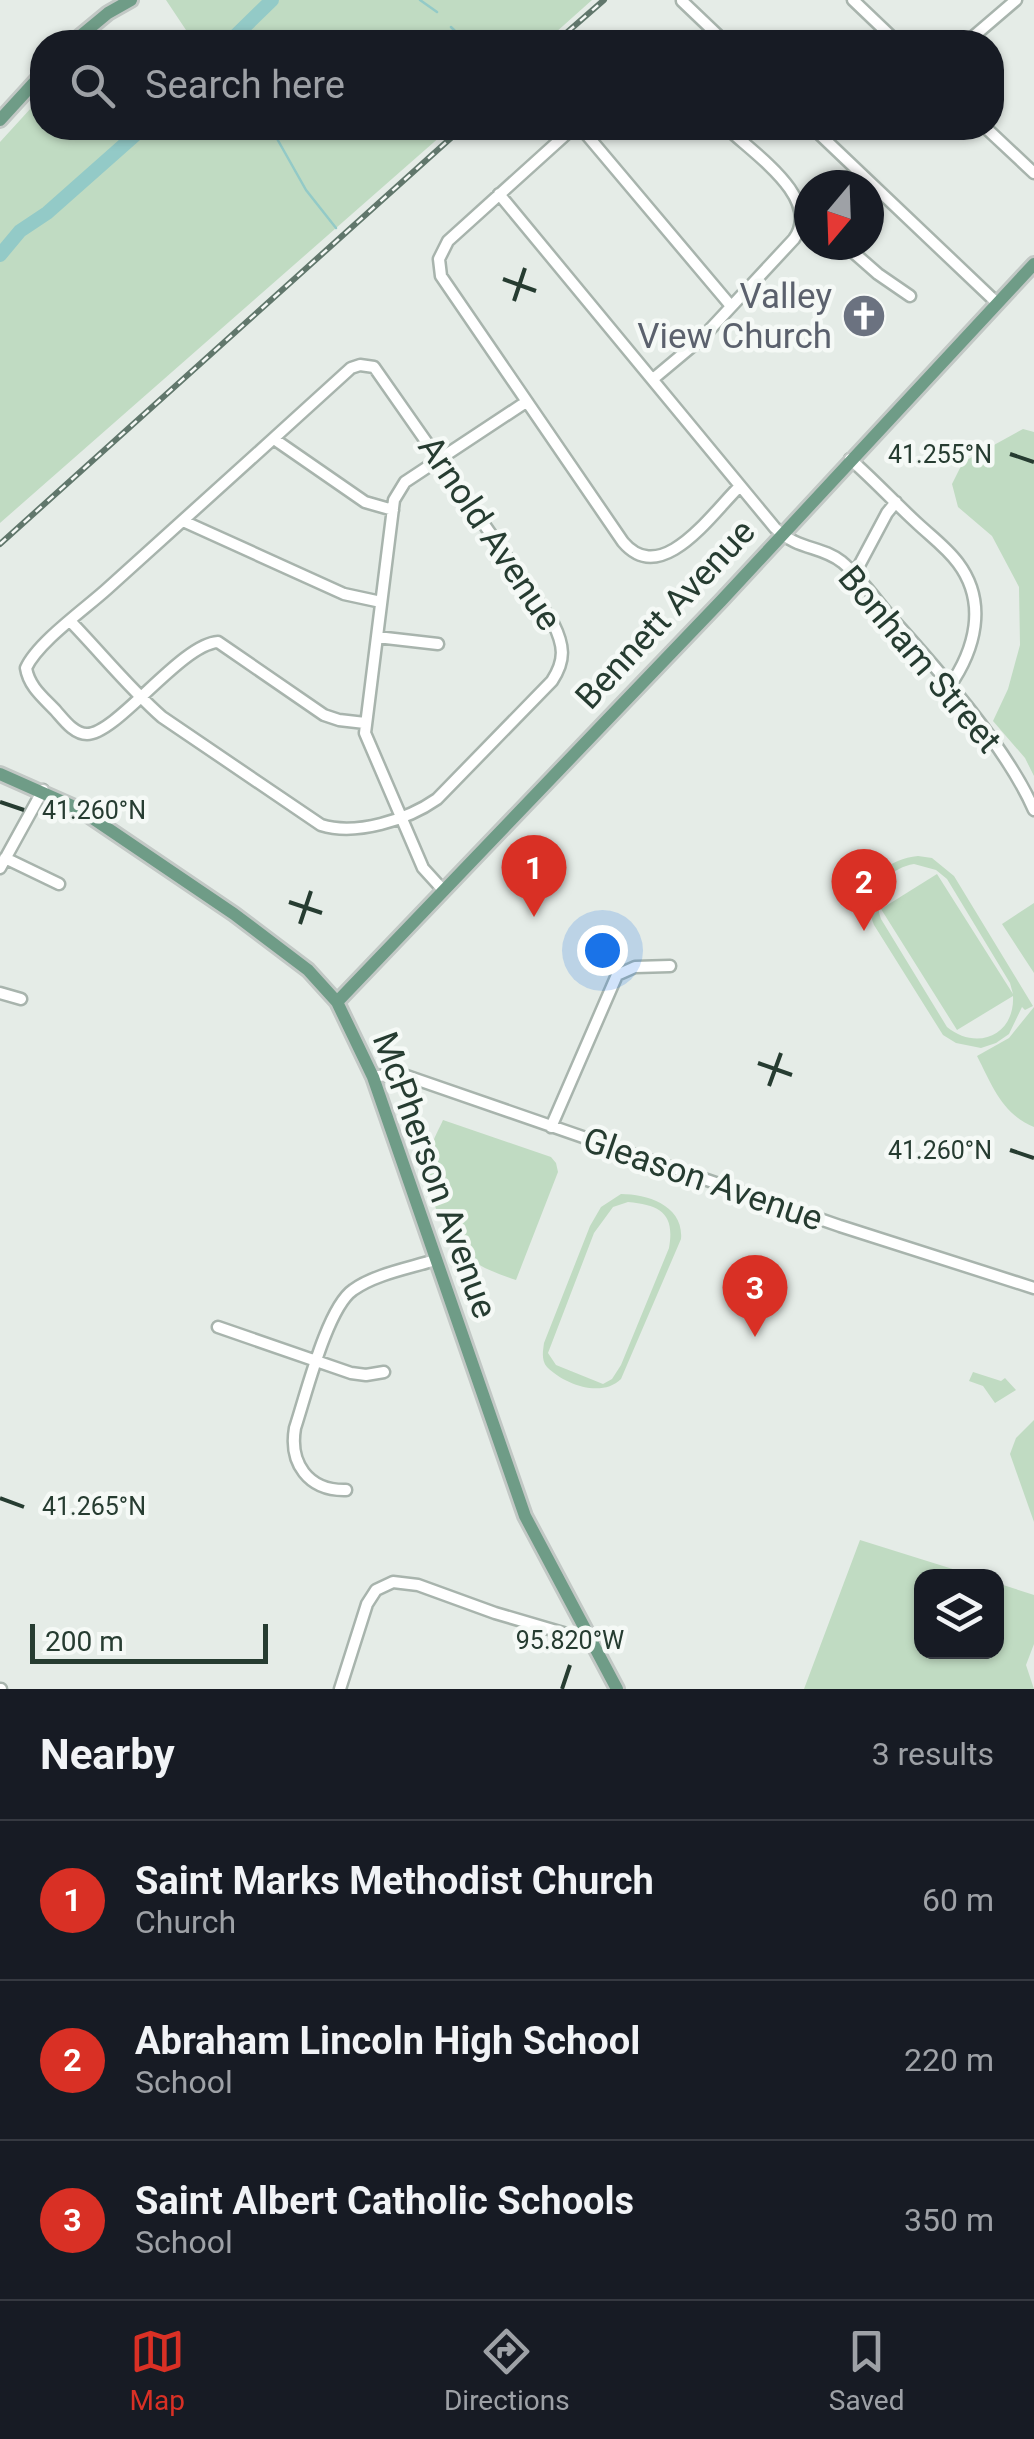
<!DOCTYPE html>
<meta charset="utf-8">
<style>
body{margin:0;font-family:Roboto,sans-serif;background:#20242c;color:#f1f3f6}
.controls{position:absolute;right:30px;bottom:30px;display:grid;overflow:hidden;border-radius:20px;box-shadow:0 2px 8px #0004}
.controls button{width:90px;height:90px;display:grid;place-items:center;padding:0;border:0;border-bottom:2px solid #363941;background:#171b24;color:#f1f3f6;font:50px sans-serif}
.compass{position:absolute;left:794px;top:170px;width:90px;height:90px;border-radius:50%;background:#171b24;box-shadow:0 2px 8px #0004;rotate:199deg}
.scale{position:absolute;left:30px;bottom:25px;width:238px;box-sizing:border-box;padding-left:10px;border:5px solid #263c31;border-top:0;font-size:28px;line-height:35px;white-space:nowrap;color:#263c31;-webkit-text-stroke:8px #f5f9f6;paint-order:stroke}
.you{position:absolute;left:602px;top:950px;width:35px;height:35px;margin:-25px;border:8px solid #fff;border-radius:50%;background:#1a73e8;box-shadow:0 0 0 15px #1a73e833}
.badge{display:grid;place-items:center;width:65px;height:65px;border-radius:50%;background:#d93025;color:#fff;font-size:32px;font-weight:700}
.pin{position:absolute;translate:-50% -82px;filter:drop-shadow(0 2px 5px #0008)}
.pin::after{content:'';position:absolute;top:52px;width:35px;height:30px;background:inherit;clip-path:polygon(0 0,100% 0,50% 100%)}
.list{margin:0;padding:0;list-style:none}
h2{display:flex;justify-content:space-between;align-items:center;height:130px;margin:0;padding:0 40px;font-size:42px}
h2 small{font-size:32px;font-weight:400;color:#9ea1a6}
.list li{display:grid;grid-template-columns:65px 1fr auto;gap:30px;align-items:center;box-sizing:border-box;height:160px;padding:0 40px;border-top:2px solid #363941}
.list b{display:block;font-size:38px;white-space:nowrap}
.list p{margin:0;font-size:32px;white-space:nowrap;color:#9ea1a6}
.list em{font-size:32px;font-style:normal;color:#9ea1a6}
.icon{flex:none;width:55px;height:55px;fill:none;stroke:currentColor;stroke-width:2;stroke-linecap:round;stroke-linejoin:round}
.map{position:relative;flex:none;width:1034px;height:1689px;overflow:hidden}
.search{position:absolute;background:#171b24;box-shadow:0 2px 8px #0004;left:30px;right:30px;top:30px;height:110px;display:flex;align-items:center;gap:25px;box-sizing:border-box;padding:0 35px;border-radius:40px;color:#9ea1a6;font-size:38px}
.sheet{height:610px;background:#171b24}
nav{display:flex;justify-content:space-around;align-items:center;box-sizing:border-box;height:140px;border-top:2px solid #363941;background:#171b24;font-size:28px;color:#9ea1a6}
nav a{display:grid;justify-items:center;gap:5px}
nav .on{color:#d93025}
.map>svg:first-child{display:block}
.green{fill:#c0dbc2;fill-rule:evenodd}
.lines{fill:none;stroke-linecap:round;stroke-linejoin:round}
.stream{stroke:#93cac7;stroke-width:2.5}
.river{stroke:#93cac7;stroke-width:14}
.minor-casing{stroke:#a8b4ad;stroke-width:15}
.major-casing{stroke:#c2c8c5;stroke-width:18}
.minor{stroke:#fff;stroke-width:10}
.major{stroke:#6f9c87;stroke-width:12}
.rail-casing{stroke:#61776c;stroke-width:6}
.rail{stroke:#f5f9f6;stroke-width:2.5;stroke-dasharray:8;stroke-linecap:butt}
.ticks{fill:none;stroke:#263c31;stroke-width:4}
.labels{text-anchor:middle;stroke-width:9;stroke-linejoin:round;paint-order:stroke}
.worship-label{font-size:35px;fill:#5b616d;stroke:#f5f9f6;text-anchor:end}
.street-label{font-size:35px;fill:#263c31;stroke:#f5f9f6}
.ticks-label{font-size:25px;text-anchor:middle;fill:#263c31;stroke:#f5f9f6;stroke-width:9;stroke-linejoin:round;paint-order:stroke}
</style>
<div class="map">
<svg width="1034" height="1689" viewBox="0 0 1034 1689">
<rect width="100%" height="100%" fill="#e5ece7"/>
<path class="green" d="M166,0H592L545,42H194Z
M42,96V128H450L0,523V142Z
M1023,429L1034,432V776L1025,758L993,721L1008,689L1020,645L1019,587L992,536L958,507L952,484L963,462Z
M918,856L932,858L954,876L1033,1006L1025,1010L1022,1007L1009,1034L996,1043L981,1048L956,1043L943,1035L874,925C858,888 880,860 918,856ZM914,864L936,870L947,879L1010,983L1013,994L937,874L881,909L957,1030L1013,996C1015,1036 976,1051 947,1027L881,919C871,892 886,869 914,864Z
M1034,903V973L1002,924Z
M1034,1007V1127C1002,1114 992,1085 977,1056L1009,1038Z
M443,1120L551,1157L556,1163L558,1172L516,1280C496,1273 475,1266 461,1251C439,1227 421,1181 431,1149C433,1139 439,1129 443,1120Z
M621,1194C648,1194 684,1206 681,1239L621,1379C602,1398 565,1385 547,1367C541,1360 543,1351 544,1343L590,1226L601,1207ZM628,1202C661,1205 675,1214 669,1248L621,1365L612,1379L603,1384L556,1365L548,1353L594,1233L613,1207Z
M973,1372L1001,1381L1005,1378L1016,1390L995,1403L983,1386L969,1381Z
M1034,1420V1522L1010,1454L1016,1438Z
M860,1540L975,1576H922V1652H996L997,1583L1034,1595V1644L1026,1665L1034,1689H804Z"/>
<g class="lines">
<path class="stream" d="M420,0L437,12
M451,27L466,42
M271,128L306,190L336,228"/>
<path class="river" d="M229,42L272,0
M0,255L20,231L47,213L143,128"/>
<g class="minor-casing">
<path id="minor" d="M853,0L897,42
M682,1L725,42
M967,42L1016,0
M573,128L448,241L439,259L441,276L623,542C662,588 712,513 740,486
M581,128L731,306
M813,128L997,303
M986,128L1034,173
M499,194L775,528C799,551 820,545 842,562C859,576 874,597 888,614C935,666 1006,746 1034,810
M845,245L878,274L910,296
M653,379L702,338L794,239C823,199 754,154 727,128
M274,439L365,502L393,510
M850,459C874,480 895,503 918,524C932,537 947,548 958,563C988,603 975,650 949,687
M183,521L344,594L381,602
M854,575L887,513L896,502
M71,622C101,653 129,688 162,717L321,825C356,836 407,820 437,799L552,681C566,660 564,645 553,623L374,367L360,365L351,368C270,442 189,515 107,589C85,609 38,642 26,668C29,687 44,698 56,711C64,720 74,734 87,734C117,734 181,644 218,642L324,715L339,720L365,723
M377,637L438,644
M5,858L59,884
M0,868L43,790
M443,890L423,868L365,733L394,500L405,482L526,402
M0,993L21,999
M373,1077L398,1073L840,1226L1034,1288
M551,1127L617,975L635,967L670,966
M218,1327L351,1373L366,1375L384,1372
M346,1490C308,1491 289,1463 295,1428C306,1395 327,1308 353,1290C375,1274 410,1268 435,1260
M0,1689H1
M340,1689L367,1604L376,1590L393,1582L418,1585L495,1613L570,1635L586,1631"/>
</g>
<g class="major-casing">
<path id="major" d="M73,42L108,13L131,0
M0,120L42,74
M0,774L79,809L234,914L308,970L337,1002L373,1077L525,1516L617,1689
M337,1002L721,601L1034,264"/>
</g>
<use href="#minor" class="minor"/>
<use href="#major" class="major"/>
<g class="rail-casing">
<path id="rail" d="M556,42L604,0
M0,544L462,128"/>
</g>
<use href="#rail" class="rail"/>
</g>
<path class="ticks" d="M503,279L536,291M514,301L525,268M1010,454L1034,462M0,802L24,810M289,902L322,913M300,924L311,891M758,1063L792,1075M769,1086L781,1053M1010,1150L1034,1158M0,1498L24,1507M562,1689L570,1665"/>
<defs>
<g id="church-disc" transform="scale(2.25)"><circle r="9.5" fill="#6b7280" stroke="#f5f9f6"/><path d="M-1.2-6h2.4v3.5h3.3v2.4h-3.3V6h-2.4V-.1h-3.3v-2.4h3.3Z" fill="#fff"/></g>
</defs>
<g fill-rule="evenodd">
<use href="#church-disc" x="864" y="316"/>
</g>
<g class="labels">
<g class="worship-label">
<text x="832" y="308">Valley<tspan x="832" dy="40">View Church</tspan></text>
</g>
<g class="street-label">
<text transform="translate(490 533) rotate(56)" y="12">Arnold Avenue</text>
<text transform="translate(665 614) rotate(-47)" y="12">Bennett Avenue</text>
<text transform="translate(920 659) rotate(50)" y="12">Bonham Street</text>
<text transform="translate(435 1175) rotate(70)" y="12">McPherson Avenue</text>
<text transform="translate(703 1179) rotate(19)" y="12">Gleason Avenue</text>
</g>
</g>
<g class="ticks-label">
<text x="940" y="463">41.255°N</text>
<text x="94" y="819">41.260°N</text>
<text x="940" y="1159">41.260°N</text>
<text x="94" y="1515">41.265°N</text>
<text x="570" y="1649">95.820°W</text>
</g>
</svg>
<div class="controls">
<button><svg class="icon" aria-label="layers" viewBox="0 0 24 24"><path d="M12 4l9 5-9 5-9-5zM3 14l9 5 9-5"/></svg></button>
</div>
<svg class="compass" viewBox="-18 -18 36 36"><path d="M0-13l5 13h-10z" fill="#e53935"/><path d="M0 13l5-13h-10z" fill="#9ea1a6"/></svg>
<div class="scale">200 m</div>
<div class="you"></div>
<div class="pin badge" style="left:534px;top:917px">1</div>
<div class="pin badge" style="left:864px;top:931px">2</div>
<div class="pin badge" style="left:755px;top:1337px">3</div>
<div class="search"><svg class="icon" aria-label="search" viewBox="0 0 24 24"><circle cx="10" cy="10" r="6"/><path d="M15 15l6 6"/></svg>Search here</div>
</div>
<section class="sheet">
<h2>Nearby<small>3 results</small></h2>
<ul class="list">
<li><span class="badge">1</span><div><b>Saint Marks Methodist Church</b><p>Church</p></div><em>60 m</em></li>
<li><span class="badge">2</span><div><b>Abraham Lincoln High School</b><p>School</p></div><em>220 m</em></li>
<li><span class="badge">3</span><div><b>Saint Albert Catholic Schools</b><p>School</p></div><em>350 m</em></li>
</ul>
</section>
<nav>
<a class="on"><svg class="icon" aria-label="map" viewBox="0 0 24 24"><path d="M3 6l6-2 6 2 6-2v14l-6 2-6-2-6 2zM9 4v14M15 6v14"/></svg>Map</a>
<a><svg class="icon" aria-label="directions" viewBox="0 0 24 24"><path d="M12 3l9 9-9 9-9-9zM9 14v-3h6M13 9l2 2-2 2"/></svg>Directions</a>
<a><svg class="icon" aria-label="saved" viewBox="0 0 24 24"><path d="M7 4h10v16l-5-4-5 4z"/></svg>Saved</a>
</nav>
